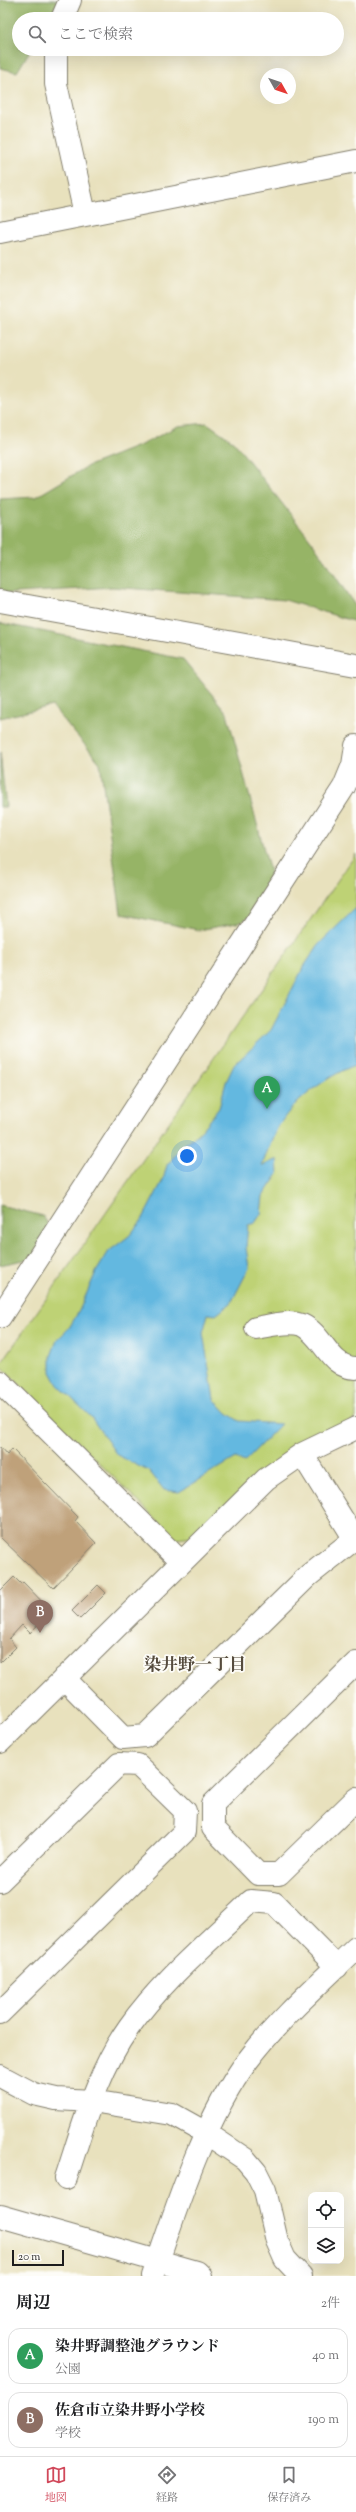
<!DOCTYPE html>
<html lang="ja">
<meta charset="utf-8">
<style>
body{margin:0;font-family:"Sorts Mill Goudy","Noto Serif JP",serif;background:#f6f6f6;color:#202124}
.controls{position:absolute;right:12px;bottom:12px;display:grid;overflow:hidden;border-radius:8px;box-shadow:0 4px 16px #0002}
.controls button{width:36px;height:36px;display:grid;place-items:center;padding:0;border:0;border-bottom:1px solid #e0e0e0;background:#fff;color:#202124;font:20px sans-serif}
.compass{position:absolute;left:260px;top:68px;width:36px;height:36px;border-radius:50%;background:#fff;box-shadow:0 4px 16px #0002;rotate:130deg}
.scale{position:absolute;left:12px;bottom:10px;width:52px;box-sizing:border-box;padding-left:4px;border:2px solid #1c1c1c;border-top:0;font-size:11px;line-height:14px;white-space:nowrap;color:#1c1c1c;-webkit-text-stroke:3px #fdfcf7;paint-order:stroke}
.you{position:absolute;left:187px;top:1156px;width:14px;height:14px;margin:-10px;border:3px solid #fff;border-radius:50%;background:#1a73e8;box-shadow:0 0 0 6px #1a73e833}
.badge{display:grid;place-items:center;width:26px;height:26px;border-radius:50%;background:#d1495b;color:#fff;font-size:13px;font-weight:700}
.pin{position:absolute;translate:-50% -33px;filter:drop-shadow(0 1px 2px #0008)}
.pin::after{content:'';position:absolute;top:21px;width:14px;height:12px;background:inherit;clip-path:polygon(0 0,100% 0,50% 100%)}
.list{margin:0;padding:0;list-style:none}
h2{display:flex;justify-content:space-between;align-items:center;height:52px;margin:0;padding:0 16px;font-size:17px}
h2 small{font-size:13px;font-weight:400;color:#757577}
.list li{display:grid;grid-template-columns:26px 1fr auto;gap:12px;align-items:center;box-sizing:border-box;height:56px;margin:0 8px 8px;padding:0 8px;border:1px solid #e0e0e0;border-radius:12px}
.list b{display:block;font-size:15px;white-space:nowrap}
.list p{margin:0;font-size:13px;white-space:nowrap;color:#757577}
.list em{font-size:13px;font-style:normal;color:#757577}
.icon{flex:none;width:22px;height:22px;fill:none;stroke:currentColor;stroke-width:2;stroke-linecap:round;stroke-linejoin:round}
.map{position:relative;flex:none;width:356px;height:2276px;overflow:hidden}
.search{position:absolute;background:#fff;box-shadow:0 4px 16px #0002;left:12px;right:12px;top:12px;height:44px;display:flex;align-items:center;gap:10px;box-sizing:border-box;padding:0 14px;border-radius:22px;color:#757577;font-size:15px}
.sheet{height:180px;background:#fff}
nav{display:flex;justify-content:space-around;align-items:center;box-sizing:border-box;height:56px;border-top:1px solid #e0e0e0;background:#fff;font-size:11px;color:#757577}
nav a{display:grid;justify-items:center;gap:2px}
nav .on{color:#d1495b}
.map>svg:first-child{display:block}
.green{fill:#bed275;stroke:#6d7748}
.forest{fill:#96b466;stroke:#596841}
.water{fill:#64b8e0;stroke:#406a7e}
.building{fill:#bfa17a}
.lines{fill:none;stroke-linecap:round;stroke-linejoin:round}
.minor-casing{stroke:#827e6c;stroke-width:24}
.minor{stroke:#fff;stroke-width:22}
.labels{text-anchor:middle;stroke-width:3.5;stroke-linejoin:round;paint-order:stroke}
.neighbourhood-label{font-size:17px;font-weight:bold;fill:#554b3d;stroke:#fdfcf7}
</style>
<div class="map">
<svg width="356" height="2276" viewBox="0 0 356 2276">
<rect width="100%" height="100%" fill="#fdfcf7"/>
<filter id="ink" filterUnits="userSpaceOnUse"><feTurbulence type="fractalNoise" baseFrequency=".025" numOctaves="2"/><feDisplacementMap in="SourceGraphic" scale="8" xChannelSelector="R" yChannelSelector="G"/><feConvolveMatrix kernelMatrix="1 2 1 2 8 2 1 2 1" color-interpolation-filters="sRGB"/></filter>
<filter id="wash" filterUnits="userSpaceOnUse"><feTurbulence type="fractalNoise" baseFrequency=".012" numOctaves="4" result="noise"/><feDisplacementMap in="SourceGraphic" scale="16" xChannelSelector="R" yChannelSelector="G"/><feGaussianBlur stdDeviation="0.9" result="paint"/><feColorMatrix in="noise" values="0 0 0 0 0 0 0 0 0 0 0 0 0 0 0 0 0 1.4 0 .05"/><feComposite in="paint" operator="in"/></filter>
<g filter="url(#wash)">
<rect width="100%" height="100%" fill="#e8e1bd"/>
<path class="green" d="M356,854V1418L195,1537L176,1539L0,1365Z"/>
<path class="forest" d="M0,0H59L49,19H19V49H31L17,72L0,68Z
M207,423L234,442L313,543L356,607V622L285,600L112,587L0,594V499L36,497L88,466L141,445L178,426Z
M0,623L183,659L227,713L270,872L261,908L242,922L199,930L121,914L100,763L52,706L0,718Z
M0,752L6,807H0Z
M0,1205L43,1216L50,1227L38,1257L0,1265Z"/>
<path class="water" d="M356,908V1065C332,1073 298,1098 284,1118C273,1132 268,1150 262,1166L277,1159L278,1174L263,1196L261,1214L255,1223L248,1225L246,1247L249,1268L231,1303L216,1315L208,1314L203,1333L214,1399L227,1413L239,1421L281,1424L244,1462L236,1458L179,1492L164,1490L150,1472L117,1455L91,1417L58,1385L51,1372V1356L57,1340L69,1328L79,1311L96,1272L109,1251L129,1236L142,1220L163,1180L167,1165L185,1144L198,1134L219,1108L226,1082L234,1065L271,1030L303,968L319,944Z"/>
<g id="blocks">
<path class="building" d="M0,1447L7,1455L12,1449L78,1517L75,1521L96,1543L53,1588L0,1537Z
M14,1577L21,1584L23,1582L51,1611L30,1633L22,1625L9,1639L16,1647L0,1663V1591Z
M98,1585L106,1593L80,1619L72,1611Z"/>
</g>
</g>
<g filter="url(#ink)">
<use href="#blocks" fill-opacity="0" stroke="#827e6c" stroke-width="1"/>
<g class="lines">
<g class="minor-casing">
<path id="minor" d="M62,19L70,0
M56,49V84L85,214
M0,232L356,161
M0,601L356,665
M0,1317L344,787L353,765L356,746
M256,1328C269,1326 288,1320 302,1325C324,1335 329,1368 356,1368
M0,1382L181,1562
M302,1454L356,1541
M356,1663L213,1804V1828L258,1874H279L356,1799
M64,1678L123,1738L145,1736L309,1575L356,1538
M0,1742L266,1479L302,1454L356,1428
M0,1881L119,1764L138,1765L185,1811L184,1832L0,2013
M0,2076L34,2094L56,2099L92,2101L172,2114L206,2133L245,2159L256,2172L265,2190L277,2241L285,2259L301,2276
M66,2178C83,2127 97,2072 129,2027C162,1980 210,1941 251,1901L274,1903L337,1967
M0,2216L197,2272L201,2276
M153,2276C176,2208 205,2117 248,2060C279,2019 319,1984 356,1948"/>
</g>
<use href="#minor" class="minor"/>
</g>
</g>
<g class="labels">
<g class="neighbourhood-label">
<text x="195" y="1670">染井野一丁目</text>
</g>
</g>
</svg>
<div class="controls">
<button><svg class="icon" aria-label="locate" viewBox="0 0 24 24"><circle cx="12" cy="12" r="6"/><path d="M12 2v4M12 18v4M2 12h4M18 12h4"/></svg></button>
<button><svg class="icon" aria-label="layers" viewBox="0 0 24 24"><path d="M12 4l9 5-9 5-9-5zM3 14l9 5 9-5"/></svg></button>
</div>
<svg class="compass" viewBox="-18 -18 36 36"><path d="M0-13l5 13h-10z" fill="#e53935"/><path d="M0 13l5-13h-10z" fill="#757577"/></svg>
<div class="scale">20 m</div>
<div class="you"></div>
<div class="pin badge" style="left:267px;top:1109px;background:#2e9e5b">A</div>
<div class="pin badge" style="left:40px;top:1633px;background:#8d6e63">B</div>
<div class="search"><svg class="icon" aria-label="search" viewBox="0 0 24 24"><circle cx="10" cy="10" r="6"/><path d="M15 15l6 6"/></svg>ここで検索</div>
</div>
<section class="sheet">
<h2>周辺<small>2件</small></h2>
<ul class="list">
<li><span class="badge" style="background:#2e9e5b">A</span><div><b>染井野調整池グラウンド</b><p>公園</p></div><em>40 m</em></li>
<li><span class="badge" style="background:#8d6e63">B</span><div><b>佐倉市立染井野小学校</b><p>学校</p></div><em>190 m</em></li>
</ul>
</section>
<nav>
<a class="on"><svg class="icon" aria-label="map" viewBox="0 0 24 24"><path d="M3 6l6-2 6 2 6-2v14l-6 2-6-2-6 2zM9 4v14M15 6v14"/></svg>地図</a>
<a><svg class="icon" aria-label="directions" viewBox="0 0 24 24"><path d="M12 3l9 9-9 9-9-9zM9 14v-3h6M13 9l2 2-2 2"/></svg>経路</a>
<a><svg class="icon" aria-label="saved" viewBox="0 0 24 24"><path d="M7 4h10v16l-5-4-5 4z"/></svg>保存済み</a>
</nav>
